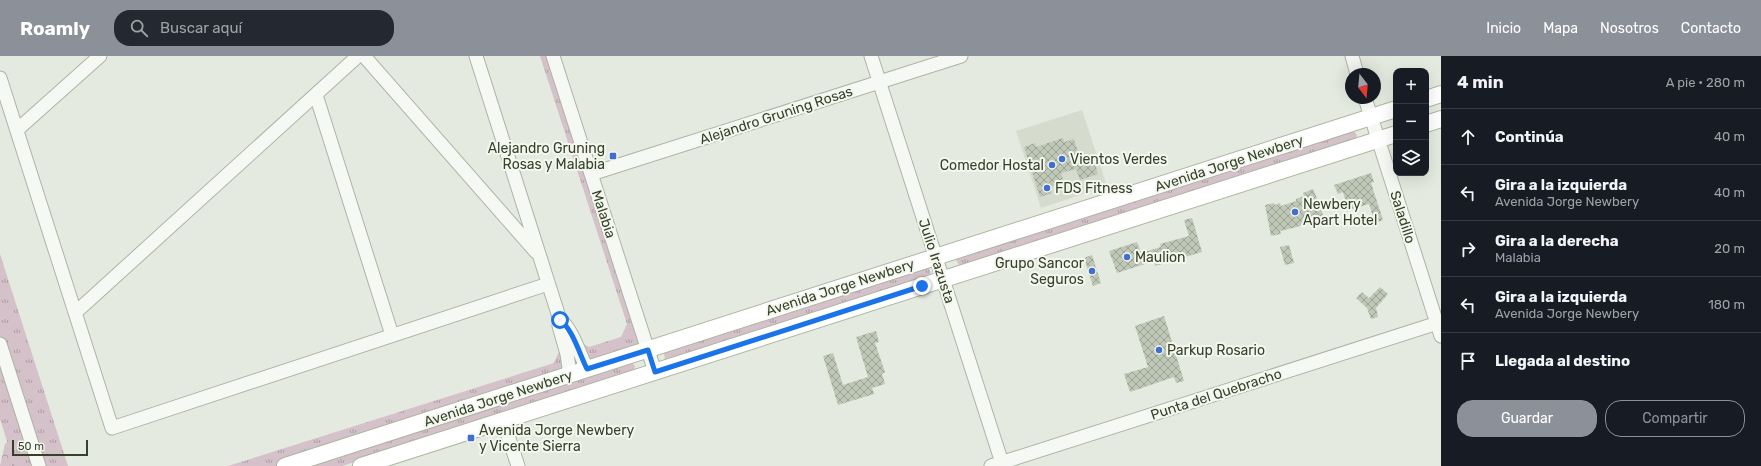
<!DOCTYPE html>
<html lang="es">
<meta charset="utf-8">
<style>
body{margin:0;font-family:Rubik,sans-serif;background:#242831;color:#f1f3f6}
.controls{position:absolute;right:12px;top:12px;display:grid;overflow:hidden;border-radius:8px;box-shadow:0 4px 16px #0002}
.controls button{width:36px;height:36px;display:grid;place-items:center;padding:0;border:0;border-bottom:1px solid #363941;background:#171b24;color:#f1f3f6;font:20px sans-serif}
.compass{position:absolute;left:1345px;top:12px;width:36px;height:36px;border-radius:50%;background:#171b24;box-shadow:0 4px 16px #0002;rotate:164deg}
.scale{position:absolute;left:12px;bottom:10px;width:76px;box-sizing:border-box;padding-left:4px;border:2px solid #354228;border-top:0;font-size:11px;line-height:14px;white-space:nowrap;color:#354228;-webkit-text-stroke:3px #f4f7f0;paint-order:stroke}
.stop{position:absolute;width:12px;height:12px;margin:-9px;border:3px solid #1a73e8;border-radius:50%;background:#fff}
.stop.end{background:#1a73e8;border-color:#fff;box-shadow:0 1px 4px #0008}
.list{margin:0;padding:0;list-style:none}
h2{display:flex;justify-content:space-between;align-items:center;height:52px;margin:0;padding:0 16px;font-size:17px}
h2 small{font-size:13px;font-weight:400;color:#9ea1a6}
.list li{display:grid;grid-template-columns:26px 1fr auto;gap:12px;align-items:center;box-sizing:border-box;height:56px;padding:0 16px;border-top:1px solid #363941}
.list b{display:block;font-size:15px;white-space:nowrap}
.list p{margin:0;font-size:13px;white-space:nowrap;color:#9ea1a6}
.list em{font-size:13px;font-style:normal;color:#9ea1a6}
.actions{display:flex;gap:8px;padding:12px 16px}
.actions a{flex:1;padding:9px 0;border:1px solid #8c9099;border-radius:16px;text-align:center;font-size:14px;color:#8c9099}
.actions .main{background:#8c9099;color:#fff}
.icon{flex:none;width:22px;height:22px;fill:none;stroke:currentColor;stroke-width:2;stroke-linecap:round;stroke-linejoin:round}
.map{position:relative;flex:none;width:1441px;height:410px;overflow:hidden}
header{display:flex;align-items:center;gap:24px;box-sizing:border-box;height:56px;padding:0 20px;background:#8c9099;color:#fff}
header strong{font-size:19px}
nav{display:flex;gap:22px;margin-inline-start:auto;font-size:14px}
.search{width:280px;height:36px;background:#242831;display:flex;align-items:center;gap:10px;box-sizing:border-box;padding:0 14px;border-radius:16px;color:#9ea1a6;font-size:15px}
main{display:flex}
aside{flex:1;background:#171b24}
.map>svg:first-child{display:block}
.built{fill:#d5dcce}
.grass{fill:url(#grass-tufts)}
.forest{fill:url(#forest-crowns)}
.building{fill:url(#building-cross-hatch)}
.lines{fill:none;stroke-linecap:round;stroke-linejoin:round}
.minor-casing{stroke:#adb4a5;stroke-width:15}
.major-casing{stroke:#acb69f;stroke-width:18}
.minor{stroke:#f6f8f3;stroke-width:13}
.major{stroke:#fff;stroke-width:16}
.route{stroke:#1a73e8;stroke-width:5}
.poi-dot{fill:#426ed2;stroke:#f4f7f0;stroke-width:1.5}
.labels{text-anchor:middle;stroke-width:4;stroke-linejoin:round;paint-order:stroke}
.street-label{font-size:14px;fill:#354228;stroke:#f4f7f0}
.poi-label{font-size:14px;fill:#354228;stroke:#f4f7f0;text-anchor:start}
</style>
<header>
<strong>Roamly</strong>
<div class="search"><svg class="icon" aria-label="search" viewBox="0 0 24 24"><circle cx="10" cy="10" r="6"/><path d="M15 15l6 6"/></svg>Buscar aquí</div>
<nav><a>Inicio</a><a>Mapa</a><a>Nosotros</a><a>Contacto</a></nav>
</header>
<main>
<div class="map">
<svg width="1441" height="410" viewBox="0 0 1441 410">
<defs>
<pattern id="grass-tufts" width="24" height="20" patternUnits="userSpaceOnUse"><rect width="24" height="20" fill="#d4c1c9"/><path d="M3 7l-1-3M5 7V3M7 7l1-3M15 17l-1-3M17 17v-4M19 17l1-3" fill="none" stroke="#ad9ea3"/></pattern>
<pattern id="forest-crowns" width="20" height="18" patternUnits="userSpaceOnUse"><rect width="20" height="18" fill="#d4c1c9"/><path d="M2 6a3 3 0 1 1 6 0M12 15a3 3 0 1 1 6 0" fill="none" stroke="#ad9ea3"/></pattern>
<pattern id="building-cross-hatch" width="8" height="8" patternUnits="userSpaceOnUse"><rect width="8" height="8" fill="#bfc7b7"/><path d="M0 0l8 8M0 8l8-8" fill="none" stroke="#9ca395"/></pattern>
</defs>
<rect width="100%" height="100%" fill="#e5eae0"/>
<path class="built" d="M1082,54L1107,130L1041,152L1016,75Z"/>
<path class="grass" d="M540,0H553L648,293L285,410H228L554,307L561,291L579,286L589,291L621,281L627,268Z
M1352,73L1357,79L1356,84L960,210L956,204L959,199Z
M0,198L68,410H15L0,363Z
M927,210L930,215L931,219L672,304H665L664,297L670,293Z
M631,306L635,310L634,315L629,318L342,410H305Z"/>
<path class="forest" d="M8,386L15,410H0L5,388Z"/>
<path class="building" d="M1063,82L1064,86L1074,83L1080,103L1092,99L1098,118L1080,124L1076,113L1061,117L1064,126L1050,131L1052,137L1040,141L1024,91L1035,87L1036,91Z
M1371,117L1374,126L1371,127L1383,164L1375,167L1369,148L1348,154L1343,136L1338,138L1334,129Z
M1313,133L1319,147L1324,162L1316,166L1315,164L1297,171L1280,175L1281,178L1271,180L1265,149L1274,147L1275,149L1280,147L1281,150L1296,145V143L1304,140L1303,137Z
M1192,162L1202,196L1155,210L1154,205L1117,217L1109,195L1137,186L1141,197L1161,191L1160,188L1189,180L1184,164Z
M1289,189L1294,207L1285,209L1280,191Z
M1092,199L1101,227L1093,230L1084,202Z
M1380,231L1388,238L1376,252L1378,261L1371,263L1367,252L1356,242L1362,236L1369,242Z
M1164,260L1184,325L1176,327L1174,321L1130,336L1124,318L1148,311L1135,270Z
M876,275L879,286L875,287L885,316L882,318L885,328L872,332L874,338L838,349L823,300L833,297L843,329L868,321L856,281Z"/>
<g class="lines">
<g class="minor-casing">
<path id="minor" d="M364,0L536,196
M476,0L560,264L559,270L567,298L570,319
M553,0L655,316
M871,0L1003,410
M1352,0L1357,18
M0,22L112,372L548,228
M316,39L392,279
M1365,42L1441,280
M17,74L100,0
M591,118L961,0
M75,257L358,0
M560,264C572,272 580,299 587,313
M0,288L39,410
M503,364L518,410
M991,410L1441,266"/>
</g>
<g class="major-casing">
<path id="major" d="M1426,43L1441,38
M1426,68L1441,63
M285,410L1396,53
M361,410L1396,78"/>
</g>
<use href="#minor" class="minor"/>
<use href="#major" class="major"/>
</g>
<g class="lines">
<path class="route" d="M560,264C572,272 580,299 587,313L648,294L655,316L922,230"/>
</g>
<g class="poi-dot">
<rect x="609" y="96" width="8" height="8" rx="2"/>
<circle cx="1062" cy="103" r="4"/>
<circle cx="1052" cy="109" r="4"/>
<circle cx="1047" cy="132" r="4"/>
<circle cx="1295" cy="156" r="4"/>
<circle cx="1127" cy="201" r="4"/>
<circle cx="1092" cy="215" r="4"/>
<circle cx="1159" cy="294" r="4"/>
<rect x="467" y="378" width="8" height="8" rx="2"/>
</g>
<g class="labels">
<g class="street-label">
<text transform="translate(776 59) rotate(-18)" y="5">Alejandro Gruning Rosas</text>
<text transform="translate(1229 107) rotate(-18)" y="5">Avenida Jorge Newbery</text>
<text transform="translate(604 158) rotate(72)" y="5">Malabia</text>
<text transform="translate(1403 161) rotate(72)" y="5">Saladillo</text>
<text transform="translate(937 205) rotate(72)" y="5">Julio Irazusta</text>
<text transform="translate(840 231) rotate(-18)" y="5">Avenida Jorge Newbery</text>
<text transform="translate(1216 338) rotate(-18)" y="5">Punta del Quebracho</text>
<text transform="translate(498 342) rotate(-18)" y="5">Avenida Jorge Newbery</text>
</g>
<g class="poi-label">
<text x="605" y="97" text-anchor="end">Alejandro Gruning<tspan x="605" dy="16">Rosas y Malabia</tspan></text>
<text x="1070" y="108">Vientos Verdes</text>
<text x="1044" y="114" text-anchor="end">Comedor Hostal</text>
<text x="1055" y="137">FDS Fitness</text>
<text x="1303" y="153">Newbery<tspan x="1303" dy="16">Apart Hotel</tspan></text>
<text x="1135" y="206">Maulion</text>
<text x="1084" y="212" text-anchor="end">Grupo Sancor<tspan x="1084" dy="16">Seguros</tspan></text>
<text x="1167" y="299">Parkup Rosario</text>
<text x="479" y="379">Avenida Jorge Newbery<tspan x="479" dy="16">y Vicente Sierra</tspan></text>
</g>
</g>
</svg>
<div class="controls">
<button>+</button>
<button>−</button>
<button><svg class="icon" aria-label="layers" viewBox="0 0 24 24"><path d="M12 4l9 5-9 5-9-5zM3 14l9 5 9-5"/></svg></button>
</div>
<svg class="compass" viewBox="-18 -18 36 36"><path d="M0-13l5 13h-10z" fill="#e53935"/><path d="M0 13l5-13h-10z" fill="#9ea1a6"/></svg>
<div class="scale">50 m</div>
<div class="stop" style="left:560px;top:264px"></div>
<div class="stop end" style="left:922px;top:230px"></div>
</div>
<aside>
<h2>4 min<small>A pie · 280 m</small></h2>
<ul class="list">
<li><svg class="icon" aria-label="ahead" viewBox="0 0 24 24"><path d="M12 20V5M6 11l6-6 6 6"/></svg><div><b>Continúa</b></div><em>40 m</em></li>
<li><svg class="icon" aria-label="left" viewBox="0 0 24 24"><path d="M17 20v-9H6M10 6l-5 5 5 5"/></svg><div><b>Gira a la izquierda</b><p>Avenida Jorge Newbery</p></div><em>40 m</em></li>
<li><svg class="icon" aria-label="right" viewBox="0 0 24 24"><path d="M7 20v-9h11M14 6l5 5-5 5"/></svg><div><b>Gira a la derecha</b><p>Malabia</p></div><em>20 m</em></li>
<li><svg class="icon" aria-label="left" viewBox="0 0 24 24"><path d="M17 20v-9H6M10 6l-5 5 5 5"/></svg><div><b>Gira a la izquierda</b><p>Avenida Jorge Newbery</p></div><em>180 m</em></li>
<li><svg class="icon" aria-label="arrive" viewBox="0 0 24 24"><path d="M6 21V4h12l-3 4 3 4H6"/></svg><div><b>Llegada al destino</b></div></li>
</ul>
<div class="actions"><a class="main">Guardar</a><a>Compartir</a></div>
</aside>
</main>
